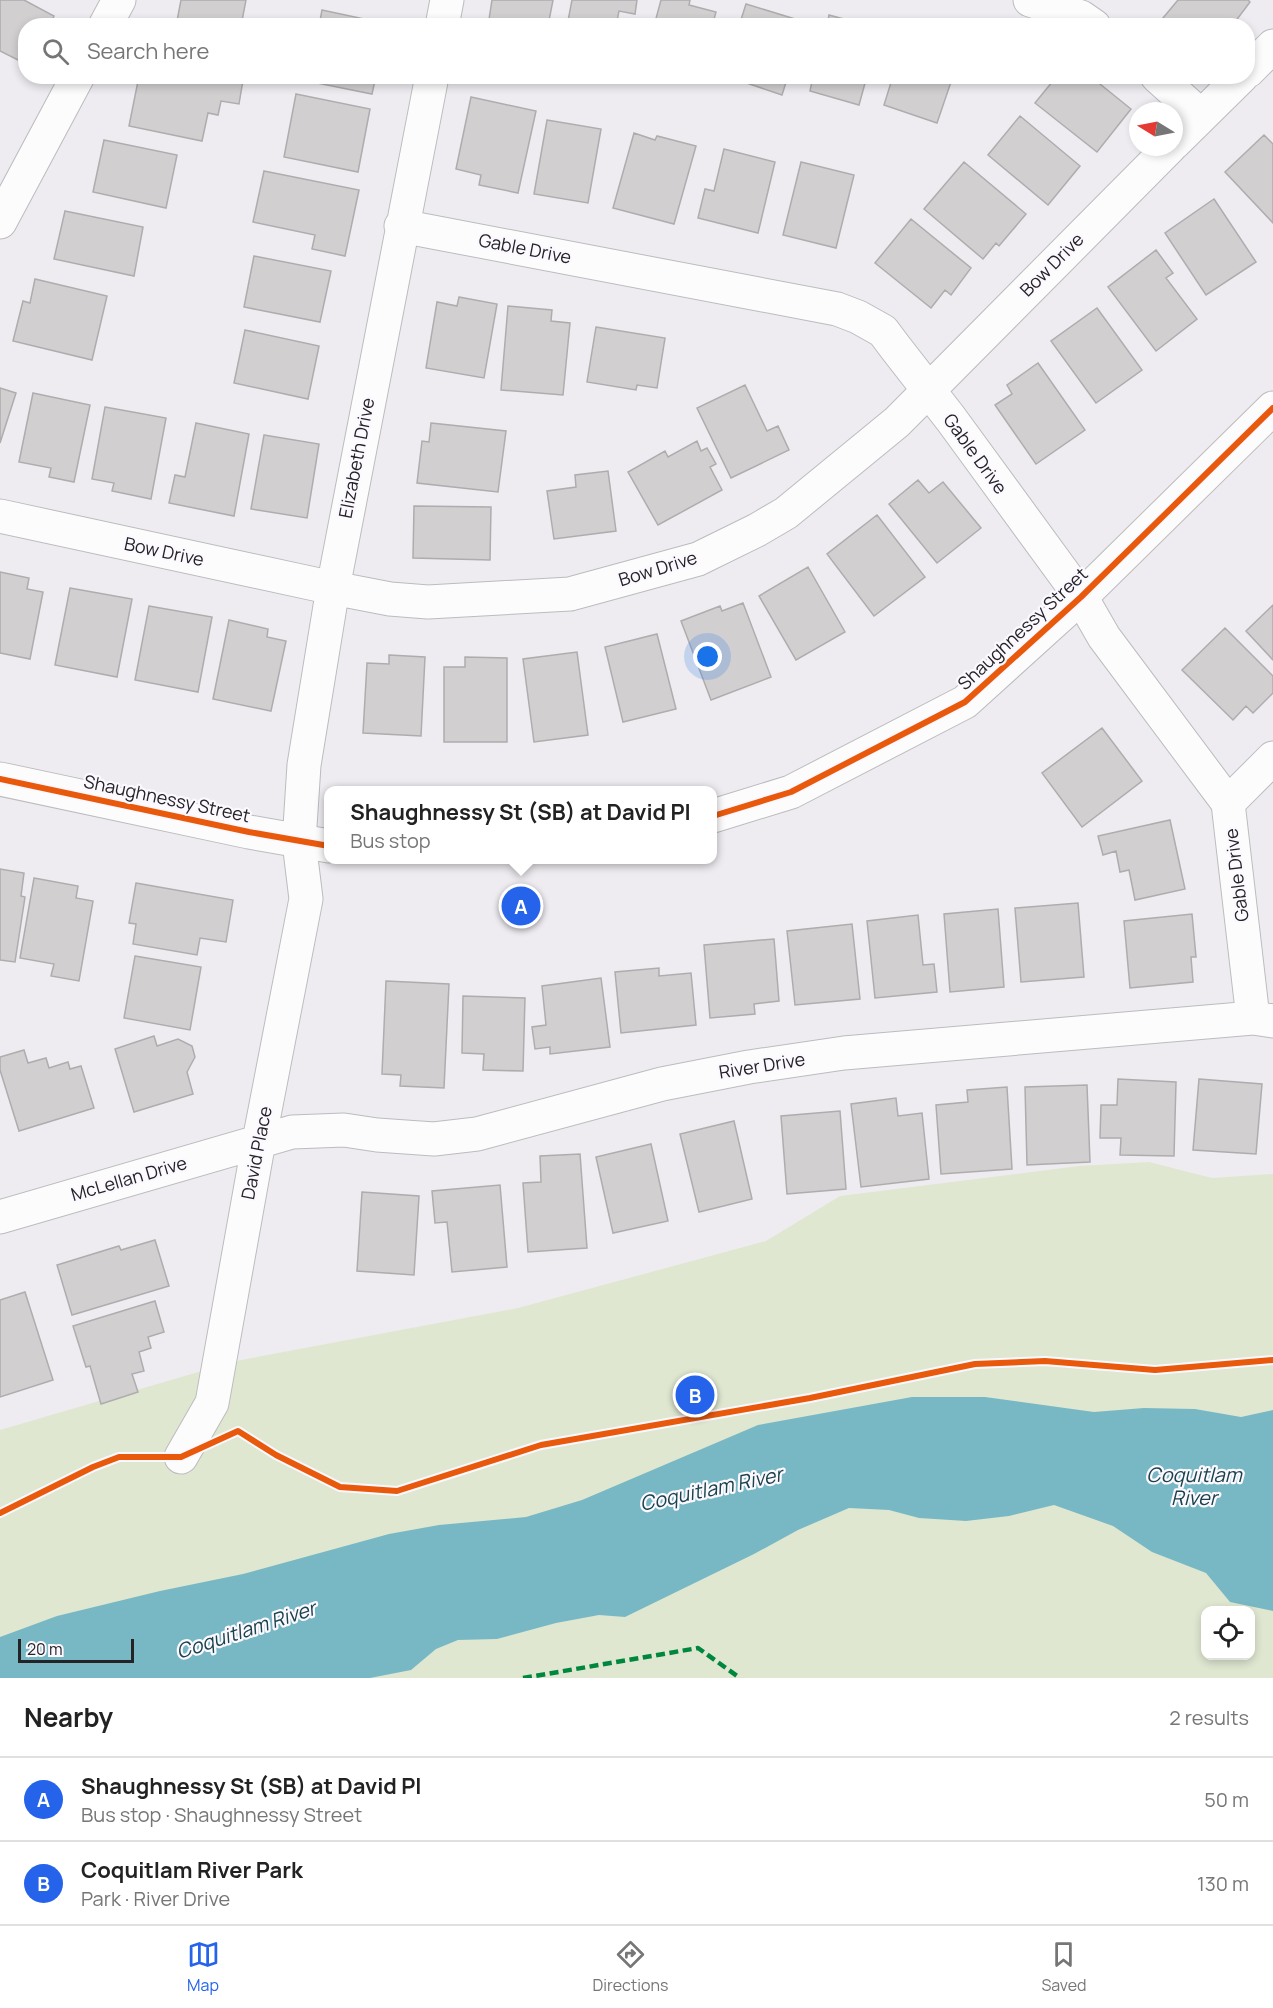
<!DOCTYPE html>
<meta charset="utf-8">
<style>
body{margin:0;font-family:Manrope,sans-serif;background:#f6f6f6;color:#222}
.controls{position:absolute;right:18px;bottom:18px;display:grid;overflow:hidden;border-radius:12px;box-shadow:0 3px 9px #0003}
.controls button{width:54px;height:54px;display:grid;place-items:center;padding:0;border:0;border-bottom:2px solid #e0e0e0;background:#fff;color:#222;font:30px sans-serif}
.compass{position:absolute;left:1129px;top:102px;width:54px;height:54px;border-radius:50%;background:#fff;box-shadow:0 3px 9px #0003;rotate:280deg}
.scale{position:absolute;left:18px;bottom:15px;width:116px;box-sizing:border-box;padding-left:6px;border:3px solid #242325;border-top:0;font-size:16px;line-height:21px;white-space:nowrap;color:#242325;-webkit-text-stroke:4px #fcf8ff;paint-order:stroke}
.you{position:absolute;left:708px;top:657px;width:21px;height:21px;margin:-15px;border:4px solid #fff;border-radius:50%;background:#1a73e8;box-shadow:0 0 0 9px #1a73e833}
.badge{display:grid;place-items:center;width:39px;height:39px;border-radius:50%;background:#2563eb;color:#fff;font-size:20px;font-weight:700}
.pin{position:absolute;translate:-50% -50%;border:3px solid #fff;box-shadow:0 2px 6px #0006}
.popup{position:absolute;left:324px;top:786px;width:393px;height:78px;box-sizing:border-box;display:grid;place-content:center;border-radius:12px;background:#fff;filter:drop-shadow(0 2px 4px #0005);font-size:20px;white-space:nowrap;color:#767676}
.popup b{font-size:22px;color:#222}
.popup::after{content:'';position:absolute;left:50%;top:100%;margin-left:-12px;border:12px solid transparent;border-top-color:#fff}
.list{margin:0;padding:0;list-style:none}
h2{display:flex;justify-content:space-between;align-items:center;height:78px;margin:0;padding:0 24px;font-size:26px}
h2 small{font-size:20px;font-weight:400;color:#767676}
.list li{display:grid;grid-template-columns:39px 1fr auto;gap:18px;align-items:center;box-sizing:border-box;height:84px;padding:0 24px;border-top:2px solid #e0e0e0}
.list b{display:block;font-size:22px;white-space:nowrap}
.list p{margin:0;font-size:20px;white-space:nowrap;color:#767676}
.list em{font-size:20px;font-style:normal;color:#767676}
.icon{flex:none;width:33px;height:33px;fill:none;stroke:currentColor;stroke-width:2;stroke-linecap:round;stroke-linejoin:round}
.map{position:relative;flex:none;width:1273px;height:1678px;overflow:hidden}
.search{position:absolute;background:#fff;box-shadow:0 3px 9px #0003;left:18px;right:18px;top:18px;height:66px;display:flex;align-items:center;gap:15px;box-sizing:border-box;padding:0 21px;border-radius:24px;color:#767676;font-size:22px}
.sheet{height:246px;background:#fff}
nav{display:flex;justify-content:space-around;align-items:center;box-sizing:border-box;height:84px;border-top:2px solid #e0e0e0;background:#fff;font-size:16px;color:#767676}
nav a{display:grid;justify-items:center;gap:3px}
nav .on{color:#2563eb}
.map>svg:first-child{display:block}
.green{fill:#dfe7d1;fill-rule:evenodd}
.water{fill:#78b8c5}
.building{fill:#d2cfd1;stroke:#afacae;stroke-width:1.5}
.lines{fill:none;stroke-linecap:round;stroke-linejoin:round}
.minor-casing{stroke:#bcbbbe;stroke-width:35}
.tertiary-casing{stroke:#bcbbbe;stroke-width:35}
.minor{stroke:#fcfcfd;stroke-width:33}
.tertiary{stroke:#fcfcfd;stroke-width:33}
.quiet{stroke:#00873e;stroke-width:4.5;stroke-dasharray:9 4.5;stroke-linecap:butt}
.cycleway-casing{stroke:#fcf8ff;stroke-width:10}
.cycleway{stroke:#e8590c;stroke-width:6}
.labels{text-anchor:middle;stroke-width:4.5;stroke-linejoin:round;paint-order:stroke}
.street-label{font-size:18px;fill:#242325;stroke:#fcf8ff}
.water-label{font-size:20px;font-style:italic;fill:#19424a;stroke:#fcf8ff}
</style>
<div class="map">
<svg width="1273" height="1678" viewBox="0 0 1273 1678">
<rect width="100%" height="100%" fill="#eeecf0"/>
<path class="green" d="M1149,1162L1212,1178L1273,1174V1678H0V1430L236,1361L518,1308L766,1241L840,1196L1079,1166ZM1206,1610H1250V1656H1206Z"/>
<path class="water" d="M912,1397H985L1094,1412L1144,1408L1195,1409L1241,1417L1273,1410V1611L1230,1602L1206,1573L1152,1552L1113,1526L1054,1505L1009,1516L966,1521L919,1518L889,1510L849,1508L798,1530L754,1554L625,1617L599,1615L556,1623L497,1639L458,1640L436,1649L411,1670L370,1678H0V1637L57,1616L160,1591L243,1574L389,1534L439,1525L526,1517L582,1500L758,1425Z"/>
<path class="building" d="M0,0H24L54,16L49,26H26V64L0,51Z
M181,0H246L241,26H176Z
M492,0H553L548,26H488Z
M572,0H637L635,14L619,11L616,26H567Z
M661,0H690L689,5L716,12L712,26H654Z
M1178,0H1248L1250,2L1232,26H1173L1163,18Z
M746,4L805,22L804,26H739Z
M322,10L383,23L382,26H319Z
M829,15L870,26H827Z
M139,76H224L243,80L239,104L221,101L218,115L208,113L202,141L129,126Z
M308,76H376L372,94L307,81Z
M726,76H788L782,95Z
M813,76H867L859,105L810,91Z
M893,76H953L937,123L884,105Z
M1057,76H1090L1131,109L1097,152L1035,103Z
M296,94L370,109L358,172L284,157Z
M471,97L536,111L518,193L479,185L481,175L456,169Z
M1020,116L1080,166L1048,205L988,155Z
M547,120L601,129L588,203L534,194Z
M634,133L655,140L657,136L696,146L674,224L613,208Z
M1264,135L1273,144V223L1225,172Z
M104,140L177,155L166,208L93,192Z
M724,149L775,162L758,233L698,218L705,189L714,191Z
M801,162L854,175L836,248L783,235Z
M964,162L1026,214L999,246L996,243L983,259L924,209Z
M264,171L359,190L345,256L312,249L315,235L253,222Z
M1214,199L1256,262L1206,295L1165,233Z
M65,211L143,227L134,276L54,259Z
M911,219L971,268L951,295L945,290L931,308L875,263Z
M1156,250L1173,273L1166,278L1197,319L1156,351L1108,287Z
M254,256L331,271L320,322L244,307Z
M35,279L107,296L92,360L13,341L23,301L30,303Z
M459,297L497,304L484,378L426,368L437,302L457,306Z
M508,306L552,310L551,321L570,323L563,395L501,390Z
M1097,308L1142,370L1096,403L1051,341Z
M596,327L665,338L657,388L637,385L636,390L587,382Z
M245,330L319,346L308,399L234,383Z
M1038,363L1085,430L1036,464L995,405L1012,394L1007,385Z
M745,385L767,431L778,426L789,450L731,478L697,408Z
M0,388L16,393L0,443Z
M33,393L90,405L74,482L49,477L51,468L19,462Z
M105,407L166,418L151,499L112,491L114,483L92,479Z
M196,423L249,434L234,516L169,503L175,475L185,477Z
M431,423L506,431L498,492L417,483L422,441L429,442Z
M264,435L319,444L307,518L251,509Z
M697,441L701,451L707,448L716,464L710,467L722,490L658,525L628,472L665,451L668,457Z
M608,471L616,531L554,539L547,491L576,487L575,475Z
M918,480L929,493L943,482L981,528L937,563L889,504Z
M414,506L491,507L490,560L413,558Z
M877,515L925,577L874,616L827,554Z
M808,567L845,632L796,660L759,596Z
M0,572L29,578L27,589L43,592L30,659L0,653Z
M70,588L132,599L117,677L55,665Z
M743,603L771,677L711,700L681,621L720,606L722,611Z
M1273,605V660L1246,631Z
M149,606L212,617L198,692L135,680Z
M229,620L268,629L267,637L286,641L271,711L213,699Z
M1225,628L1273,676V693L1253,713L1246,706L1233,720L1182,670Z
M657,634L676,709L623,722L605,647Z
M577,652L588,735L534,742L523,659Z
M389,655L425,657L421,736L363,733L367,663L389,664Z
M465,657L507,658V742H444V667H465Z
M1102,728L1142,781L1082,827L1042,773Z
M1170,820L1185,889L1135,900L1129,870L1120,872L1116,851L1103,855L1098,836Z
M0,869L24,873L21,896L25,897L15,962L0,960Z
M34,878L78,886L76,898L93,901L79,981L51,976L54,964L20,958Z
M136,883L233,900L226,942L200,938L197,955L133,944L136,924L129,923Z
M1078,903L1084,977L1021,982L1015,908Z
M998,909L1004,987L950,992L944,914Z
M1192,914L1196,957H1191L1193,982L1130,988L1124,921Z
M918,915L923,965L934,964L937,992L875,998L867,921Z
M852,924L860,999L795,1005L787,931Z
M774,939L779,1001L754,1004L755,1014L710,1018L704,945Z
M135,956L201,967L190,1030L124,1018Z
M659,968V976L691,973L696,1025L621,1033L615,972Z
M601,978L610,1047L550,1054V1047L535,1049L532,1027L546,1025L542,986Z
M386,981L449,984L444,1088L400,1086L401,1075L382,1074Z
M463,996L525,998L523,1071L483,1070L484,1054L462,1053Z
M154,1036L157,1046L178,1039L192,1046L195,1057L187,1072L193,1094L134,1112L115,1049Z
M24,1050L28,1063L46,1058L49,1068L68,1062L70,1069L81,1066L94,1108L19,1131L0,1070V1057Z
M1118,1079L1176,1082L1174,1156L1120,1155L1121,1138H1100L1101,1105H1117Z
M1199,1079L1262,1084L1256,1154L1193,1150Z
M1087,1085L1090,1162L1027,1165L1025,1087Z
M1007,1087L1012,1169L941,1174L936,1105L968,1102L967,1090Z
M896,1098L898,1116L922,1113L929,1179L861,1187L851,1104Z
M840,1111L846,1189L787,1194L781,1116Z
M734,1121L752,1199L699,1212L680,1134Z
M651,1144L668,1221L613,1233L596,1157Z
M580,1154L587,1248L528,1252L523,1183L541,1182L540,1156Z
M500,1185L507,1267L452,1272L447,1222L435,1223L432,1191Z
M362,1192L419,1196L414,1275L357,1271Z
M155,1240L169,1286L72,1315L57,1265L119,1246L121,1250Z
M25,1292L53,1380L0,1397V1300Z
M155,1301L164,1332L148,1337L151,1348L139,1352L144,1371L132,1374L138,1392L101,1404L90,1366L86,1367L73,1326Z"/>
<g class="lines">
<g class="minor-casing">
<path id="minor" d="M1030,0L1081,17L1094,26
M105,26L119,0
M442,26L447,0
M1248,71L1273,46
M1157,76L1201,116
M1174,143L1242,76
M0,222L78,76
M401,226L837,309L858,317L883,331L895,347L951,419L1081,597L1104,637L1228,803L1253,1018
M0,516L333,588L390,599L428,602L570,594L698,559L757,530L786,513L897,422L1170,147
M1228,803L1273,758
M0,1217L292,1132L344,1130L377,1135L434,1139L477,1134L662,1084L749,1067L844,1053L1253,1018L1273,1021
M181,1457L212,1403L259,1141L306,899L299,842L304,765L333,588L432,76"/>
</g>
<g class="tertiary-casing">
<path id="tertiary" d="M0,779L249,832L329,846
M713,816L791,792L965,702L1081,597L1273,408"/>
</g>
<use href="#minor" class="minor"/>
<use href="#tertiary" class="tertiary"/>
<path class="quiet" d="M523,1678L698,1648L740,1678"/>
<g class="cycleway-casing">
<path id="cycleway" d="M0,779L249,832L329,846
M713,816L791,792L965,702L1081,597L1273,408
M0,1513L93,1467L119,1457H181L238,1431L276,1455L340,1487L397,1491L541,1445L810,1398L975,1364L1045,1361L1155,1370L1273,1360"/>
</g>
<use href="#cycleway" class="cycleway"/>
</g>
<g class="labels">
<g class="street-label">
<text transform="translate(525 249) rotate(11)" y="6">Gable Drive</text>
<text transform="translate(1052 265) rotate(-45)" y="6">Bow Drive</text>
<text transform="translate(975 454) rotate(54)" y="6">Gable Drive</text>
<text transform="translate(357 458) rotate(-79)" y="6">Elizabeth Drive</text>
<text transform="translate(164 552) rotate(12)" y="6">Bow Drive</text>
<text transform="translate(658 569) rotate(-17)" y="6">Bow Drive</text>
<text transform="translate(1023 629) rotate(-43)" y="6">Shaughnessy Street</text>
<text transform="translate(167 799) rotate(12)" y="6">Shaughnessy Street</text>
<text transform="translate(1237 875) rotate(-97)" y="6">Gable Drive</text>
<text transform="translate(762 1066) rotate(-9)" y="6">River Drive</text>
<text transform="translate(257 1153) rotate(-79)" y="6">David Place</text>
<text transform="translate(129 1179) rotate(-16)" y="6">McLellan Drive</text>
</g>
<g class="water-label">
<text x="1194" y="1482">Coquitlam<tspan x="1194" dy="23">River</tspan></text>
<text transform="translate(711 1489) rotate(-12)" y="7">Coquitlam River</text>
<text transform="translate(246 1630) rotate(-18)" y="7">Coquitlam River</text>
</g>
</g>
</svg>
<div class="controls">
<button><svg class="icon" aria-label="locate" viewBox="0 0 24 24"><circle cx="12" cy="12" r="6"/><path d="M12 2v4M12 18v4M2 12h4M18 12h4"/></svg></button>
</div>
<svg class="compass" viewBox="-18 -18 36 36"><path d="M0-13l5 13h-10z" fill="#e53935"/><path d="M0 13l5-13h-10z" fill="#767676"/></svg>
<div class="scale">20 m</div>
<div class="you"></div>
<div class="pin badge" style="left:521px;top:906px">A</div>
<div class="popup"><b>Shaughnessy St (SB) at David Pl</b>Bus stop</div>
<div class="pin badge" style="left:695px;top:1395px">B</div>
<div class="search"><svg class="icon" aria-label="search" viewBox="0 0 24 24"><circle cx="10" cy="10" r="6"/><path d="M15 15l6 6"/></svg>Search here</div>
</div>
<section class="sheet">
<h2>Nearby<small>2 results</small></h2>
<ul class="list">
<li><span class="badge">A</span><div><b>Shaughnessy St (SB) at David Pl</b><p>Bus stop · Shaughnessy Street</p></div><em>50 m</em></li>
<li><span class="badge">B</span><div><b>Coquitlam River Park</b><p>Park · River Drive</p></div><em>130 m</em></li>
</ul>
</section>
<nav>
<a class="on"><svg class="icon" aria-label="map" viewBox="0 0 24 24"><path d="M3 6l6-2 6 2 6-2v14l-6 2-6-2-6 2zM9 4v14M15 6v14"/></svg>Map</a>
<a><svg class="icon" aria-label="directions" viewBox="0 0 24 24"><path d="M12 3l9 9-9 9-9-9zM9 14v-3h6M13 9l2 2-2 2"/></svg>Directions</a>
<a><svg class="icon" aria-label="saved" viewBox="0 0 24 24"><path d="M7 4h10v16l-5-4-5 4z"/></svg>Saved</a>
</nav>
